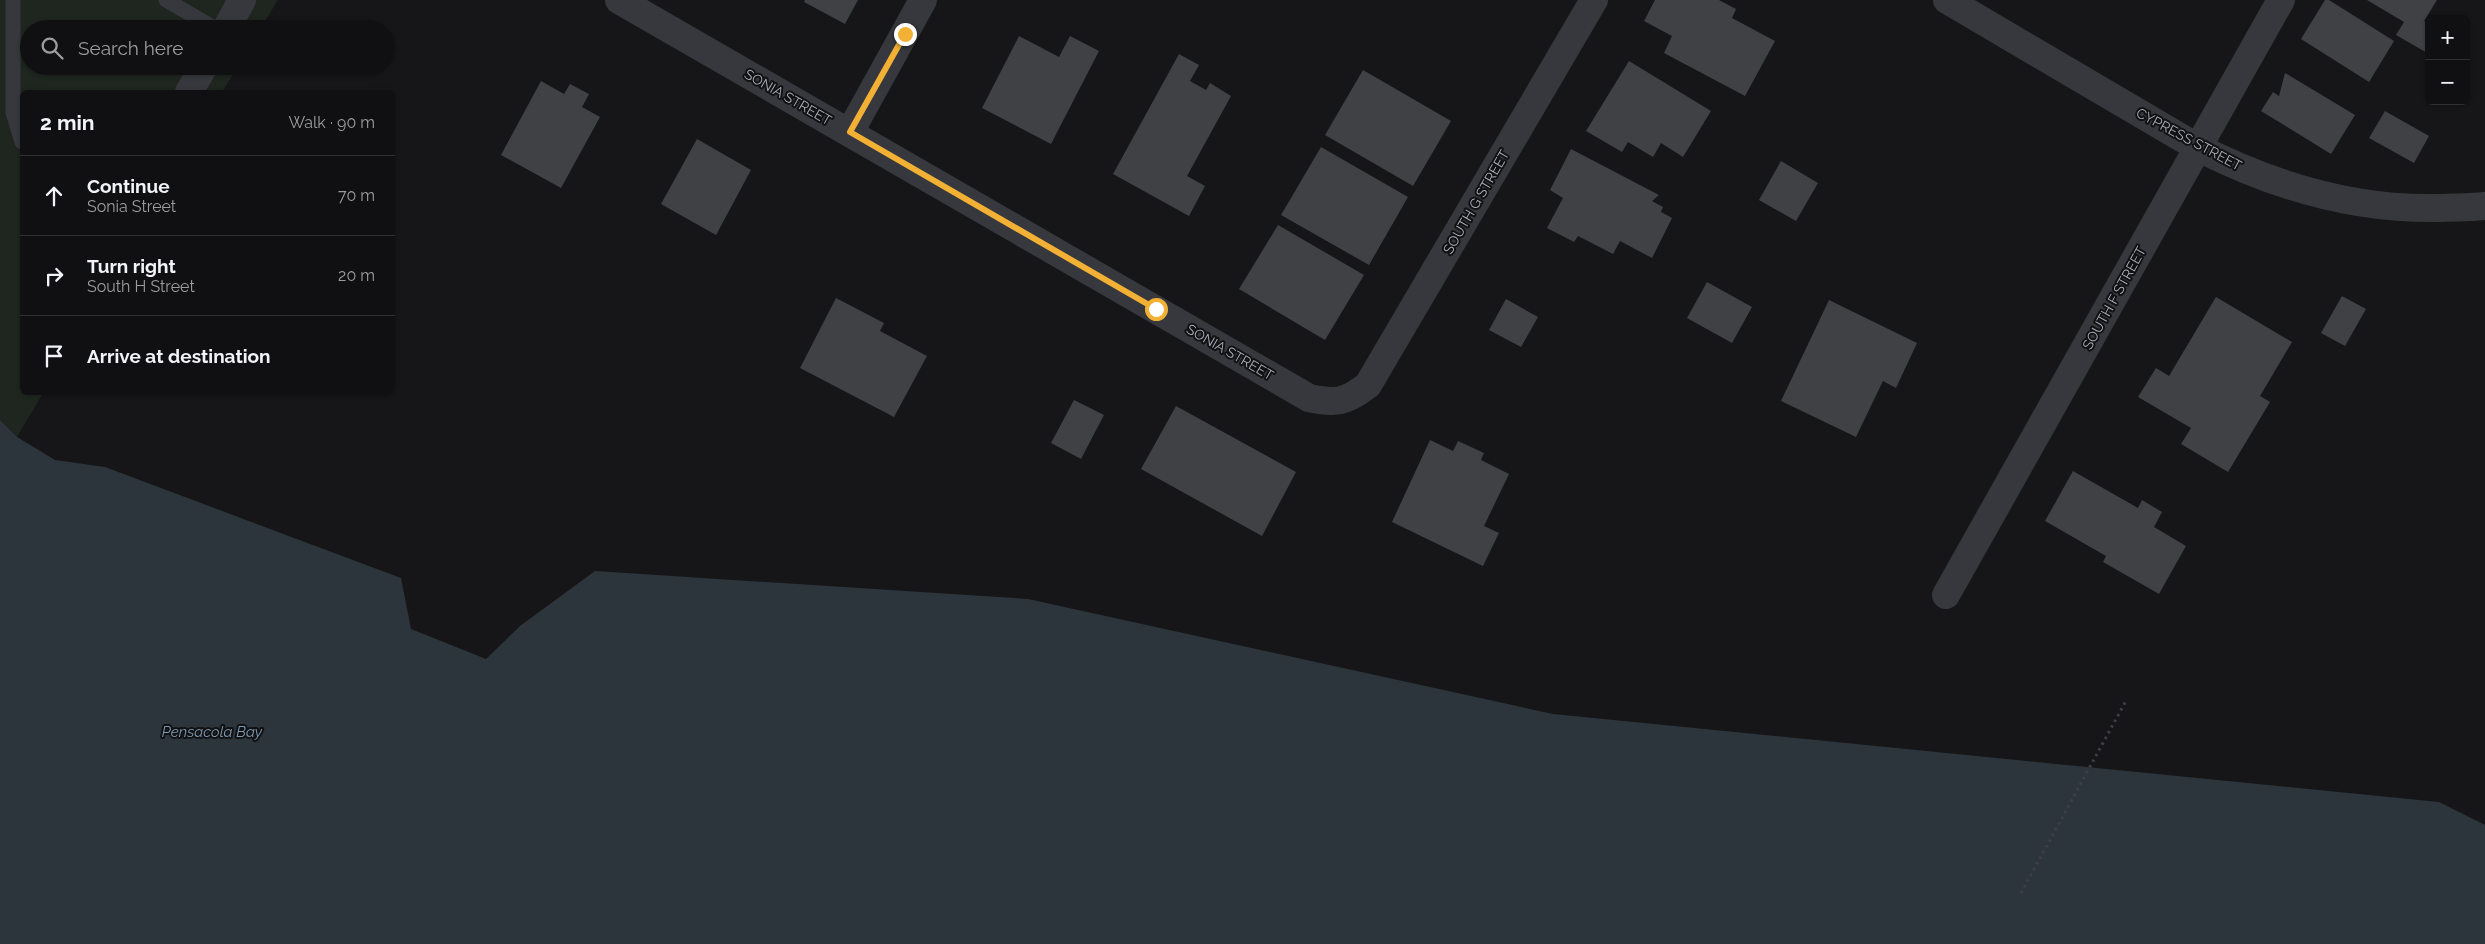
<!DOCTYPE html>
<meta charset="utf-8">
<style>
body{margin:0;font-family:Raleway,sans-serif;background:#1e1e20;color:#f1f3f6}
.controls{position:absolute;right:15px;top:15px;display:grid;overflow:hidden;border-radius:8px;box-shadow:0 1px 4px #0004}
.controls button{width:45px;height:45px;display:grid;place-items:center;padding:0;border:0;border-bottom:1px solid #303032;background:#101012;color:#f1f3f6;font:25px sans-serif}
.stop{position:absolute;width:15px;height:15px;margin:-11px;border:4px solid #f2b134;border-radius:50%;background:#fff}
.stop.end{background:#f2b134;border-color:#fff;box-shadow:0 1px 5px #0008}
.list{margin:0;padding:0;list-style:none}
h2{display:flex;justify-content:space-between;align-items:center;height:65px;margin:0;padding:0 20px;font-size:21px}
h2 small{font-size:16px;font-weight:400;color:#9c9d9f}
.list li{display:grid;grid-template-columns:32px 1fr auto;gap:15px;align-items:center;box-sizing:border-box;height:80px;padding:0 20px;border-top:1px solid #303032}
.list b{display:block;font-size:19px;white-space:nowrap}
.list p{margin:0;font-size:16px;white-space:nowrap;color:#9c9d9f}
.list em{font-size:16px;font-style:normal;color:#9c9d9f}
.icon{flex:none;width:28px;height:28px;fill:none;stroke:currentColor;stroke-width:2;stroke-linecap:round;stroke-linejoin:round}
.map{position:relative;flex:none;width:2485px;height:944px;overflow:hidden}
.search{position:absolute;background:#101012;box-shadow:0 1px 4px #0004;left:20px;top:20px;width:375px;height:55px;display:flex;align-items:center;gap:12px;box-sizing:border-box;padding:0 18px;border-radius:28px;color:#9c9d9f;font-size:19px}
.panel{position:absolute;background:#101012;box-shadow:0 1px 4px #0004;left:20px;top:90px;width:375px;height:305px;border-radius:8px}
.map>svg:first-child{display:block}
.green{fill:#1e261f}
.water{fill:#2c353c}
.building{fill:#404145}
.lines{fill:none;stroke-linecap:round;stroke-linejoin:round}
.path{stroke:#3d3f44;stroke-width:3;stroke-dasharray:2.5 4;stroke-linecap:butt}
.service{stroke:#37383d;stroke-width:15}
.minor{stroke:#37383d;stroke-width:28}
.tertiary{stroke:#37383d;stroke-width:28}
.route{stroke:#f2b134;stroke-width:6}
.labels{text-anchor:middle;stroke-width:4;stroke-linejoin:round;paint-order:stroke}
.street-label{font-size:14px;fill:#a8adb8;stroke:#111113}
.water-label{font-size:15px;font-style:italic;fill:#7f9bb3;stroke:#111113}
</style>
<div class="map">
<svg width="2485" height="944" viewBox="0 0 2485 944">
<rect width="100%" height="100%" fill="#161618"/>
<path class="green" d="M0,0H278L260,29H29V66H238L222,92H22V392L43,393L17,437L0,420Z"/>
<path class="water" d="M0,420L17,437L55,460L105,467L401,578L411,629L486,659L520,626L595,571L1028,599L1553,714L2439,802L2485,825V944H0Z"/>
<path class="building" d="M805,0H858L845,24L804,2Z
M1655,0H1719L1736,9L1732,18L1775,41L1745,96L1664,53L1672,36L1644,21Z
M2325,0H2329L2394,41L2369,82L2301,39Z
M2367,0H2437L2424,21L2429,24V54L2396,35L2404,22Z
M1019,36L1059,57L1070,36L1099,51L1051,144L982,108Z
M1179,54L1199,65L1190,81L1206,90L1210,83L1231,96L1187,176L1205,186L1189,216L1113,174Z
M1629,61L1711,111L1683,157L1661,143L1653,157L1628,142L1622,152L1586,131Z
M1363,70L1451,121L1413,186L1325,135Z
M2285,73L2355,115L2331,154L2261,111L2273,92L2279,96Z
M541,81L564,94L570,84L589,94L582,107L600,117L561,188L501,155Z
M2385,111L2429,136L2414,163L2369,138Z
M697,139L751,170L716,235L661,204Z
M1321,147L1408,197L1369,265L1281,215Z
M1571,149L1659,195L1652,201L1663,207L1661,212L1672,218L1652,258L1620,241L1613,254L1578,236L1574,242L1547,228L1563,198L1550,190Z
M1781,161L1818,183L1796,221L1759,200Z
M1278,225L1364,275L1325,340L1239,289Z
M1707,282L1752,307L1732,343L1687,318Z
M2342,296L2366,309L2345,346L2321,333Z
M2216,297L2292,342L2260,396L2270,402L2228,472L2181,444L2191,428L2138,397L2156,368L2169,376Z
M836,298L884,323L880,331L927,356L894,417L800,368Z
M1506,299L1538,317L1521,347L1489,330Z
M1829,300L1917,343L1896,388L1883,381L1856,437L1781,401Z
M1074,400L1104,415L1081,459L1051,443Z
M1176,406L1296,472L1262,536L1141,469Z
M1430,440L1453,451L1458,441L1484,453L1481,460L1509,474L1484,526L1499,533L1483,566L1392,522Z
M2073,471L2138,508L2142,500L2162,512L2154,527L2186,546L2159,594L2103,562L2106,556L2045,521Z"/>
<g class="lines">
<path class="path" d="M2021,893L2127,699"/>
<path class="service" d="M13,0V112L22,142
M166,0L216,29"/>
<path class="minor" d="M619,0L1309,398C1336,404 1346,402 1368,385L1594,0
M226,29L242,0
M189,92L204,66
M850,132L923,0
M1946,595L2281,0"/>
<path class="tertiary" d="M1947,0L2197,147C2273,186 2353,210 2439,208C2454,207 2470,208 2485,206"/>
</g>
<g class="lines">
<path class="route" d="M905,34L850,132L1156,309"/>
</g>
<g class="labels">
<g class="street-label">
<text transform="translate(788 97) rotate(30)" y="5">SONIA STREET</text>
<text transform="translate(2189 139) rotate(28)" y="5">CYPRESS STREET</text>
<text transform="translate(1476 202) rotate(-60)" y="5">SOUTH G STREET</text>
<text transform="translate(2114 298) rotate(-61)" y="5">SOUTH F STREET</text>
<text transform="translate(1230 352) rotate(30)" y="5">SONIA STREET</text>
</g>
<g class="water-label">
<text x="212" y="737">Pensacola Bay</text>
</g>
</g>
</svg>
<div class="controls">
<button>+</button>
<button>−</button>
</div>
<div class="stop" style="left:1156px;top:309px"></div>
<div class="stop end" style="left:905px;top:34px"></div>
<div class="search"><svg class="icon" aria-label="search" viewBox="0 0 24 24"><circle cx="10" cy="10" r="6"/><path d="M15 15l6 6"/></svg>Search here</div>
<section class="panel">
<h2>2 min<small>Walk · 90 m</small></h2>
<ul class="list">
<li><svg class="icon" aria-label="ahead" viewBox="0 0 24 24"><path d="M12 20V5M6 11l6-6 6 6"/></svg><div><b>Continue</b><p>Sonia Street</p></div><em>70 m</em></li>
<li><svg class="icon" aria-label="right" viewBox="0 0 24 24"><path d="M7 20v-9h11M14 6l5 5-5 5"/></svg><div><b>Turn right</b><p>South H Street</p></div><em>20 m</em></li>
<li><svg class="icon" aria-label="arrive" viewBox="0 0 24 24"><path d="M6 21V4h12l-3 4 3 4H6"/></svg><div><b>Arrive at destination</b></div></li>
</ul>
</section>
</div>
